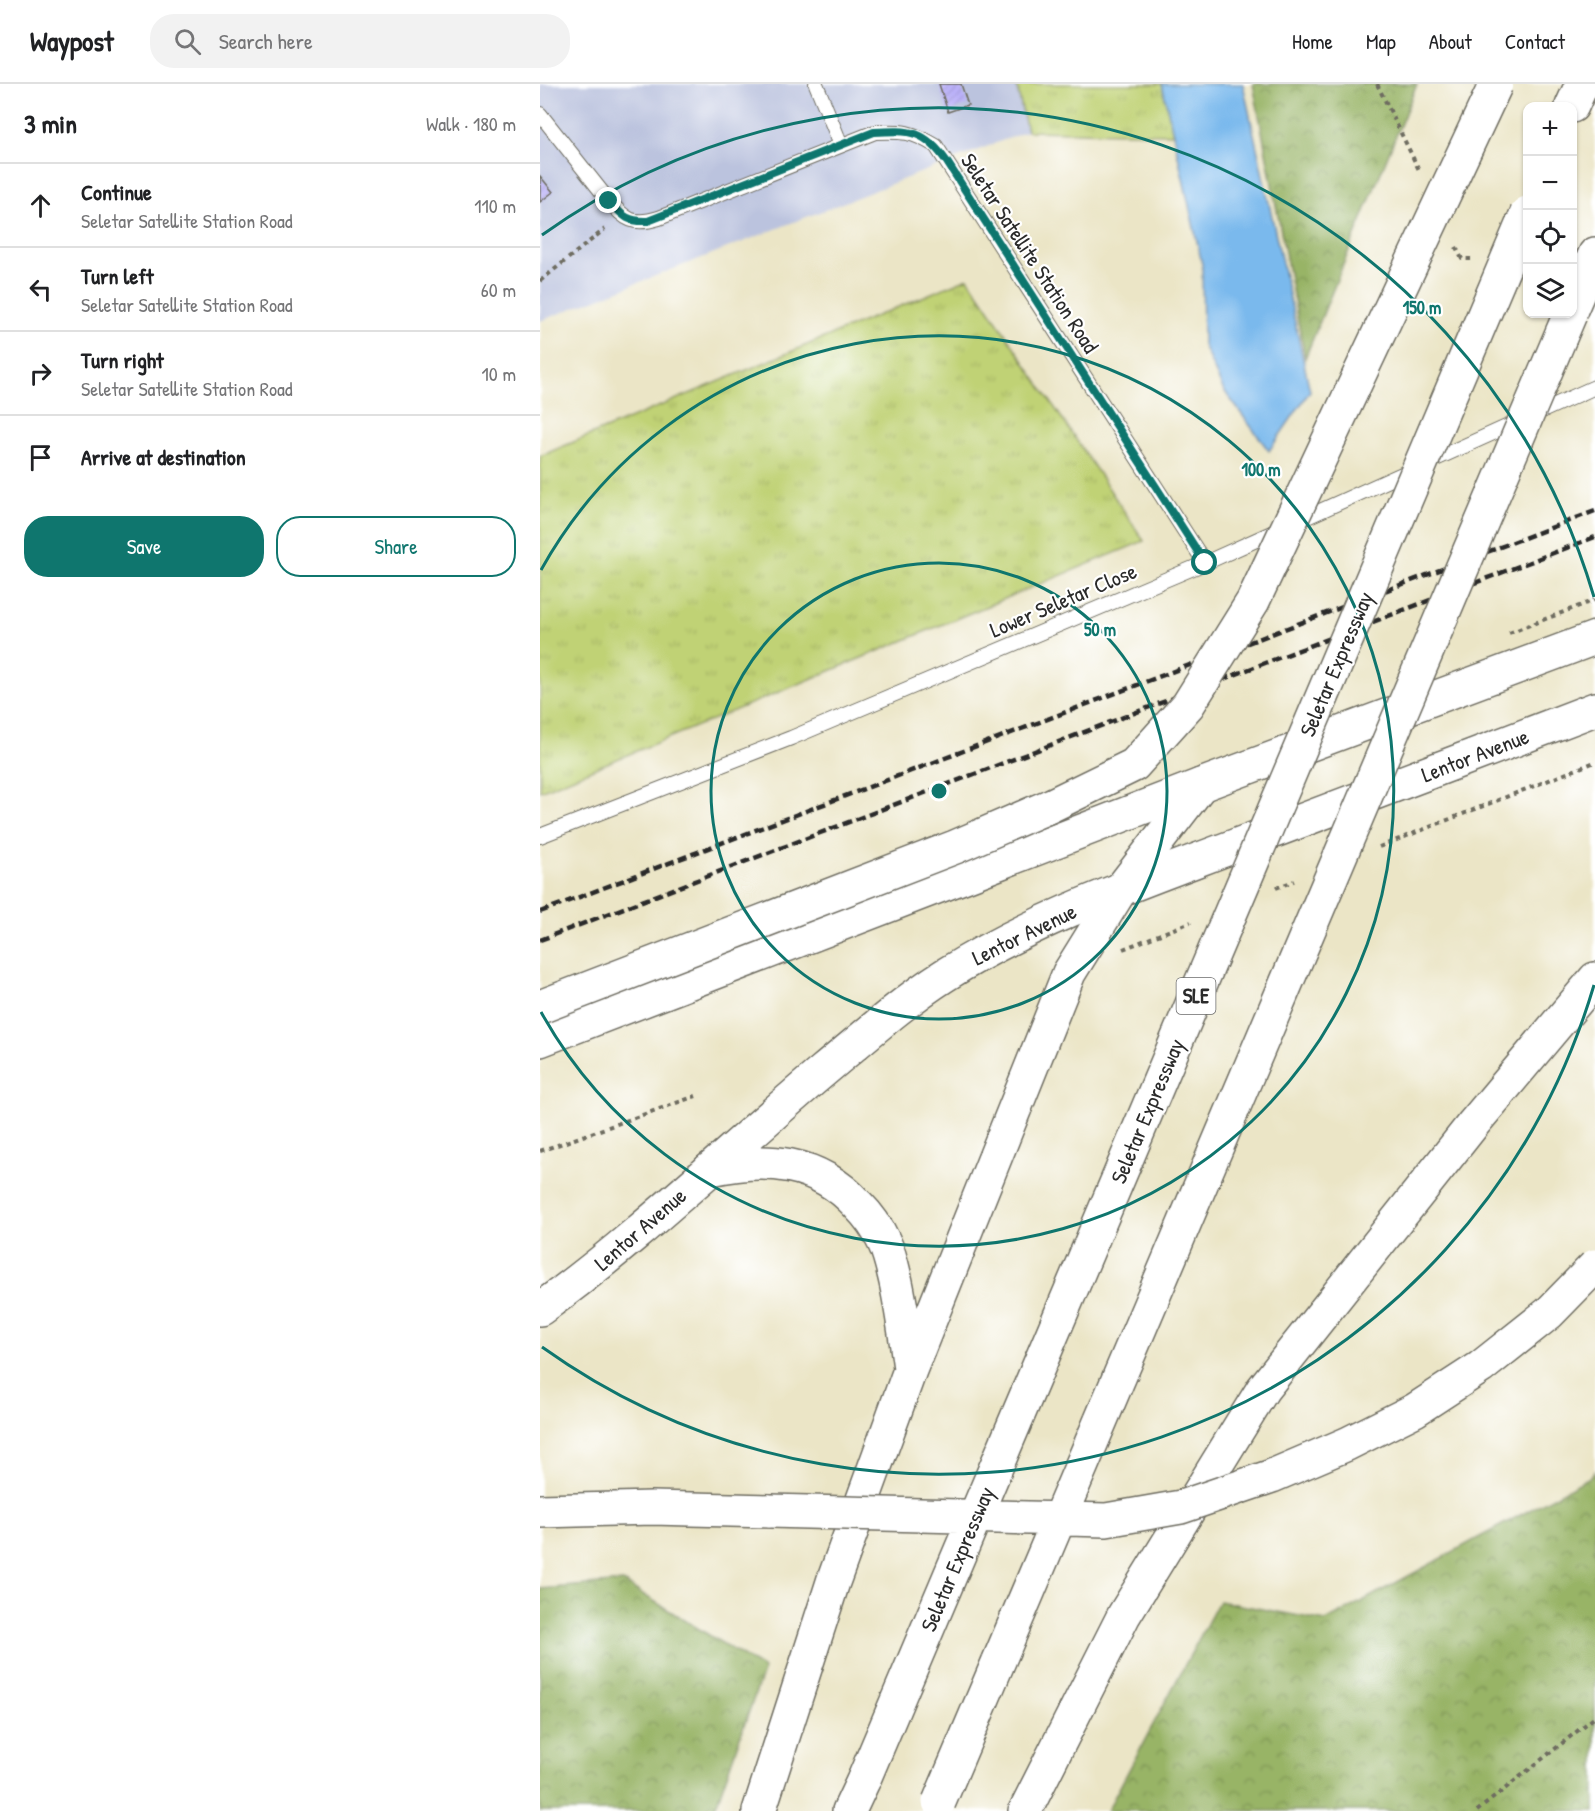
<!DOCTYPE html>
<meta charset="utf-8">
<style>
body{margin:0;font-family:"Patrick Hand",sans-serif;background:#f2f2f2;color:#202124}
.controls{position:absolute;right:18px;top:18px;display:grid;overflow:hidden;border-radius:12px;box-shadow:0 2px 4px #0004}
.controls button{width:54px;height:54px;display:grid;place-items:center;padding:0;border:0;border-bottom:2px solid #e0e0e0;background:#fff;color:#202124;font:30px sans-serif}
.stop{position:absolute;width:18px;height:18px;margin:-14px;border:4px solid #0f766e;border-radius:50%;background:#fff}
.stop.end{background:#0f766e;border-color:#fff;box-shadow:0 2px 6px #0008}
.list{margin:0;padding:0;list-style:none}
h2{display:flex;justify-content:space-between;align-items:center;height:78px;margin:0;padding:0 24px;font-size:26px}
h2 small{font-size:20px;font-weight:400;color:#757577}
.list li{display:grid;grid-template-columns:39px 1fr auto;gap:18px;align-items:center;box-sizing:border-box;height:84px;padding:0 24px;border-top:2px solid #e0e0e0}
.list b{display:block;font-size:22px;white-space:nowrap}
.list p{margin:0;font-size:20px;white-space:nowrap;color:#757577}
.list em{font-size:20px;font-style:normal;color:#757577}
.actions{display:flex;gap:12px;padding:18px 24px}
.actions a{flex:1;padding:14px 0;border:2px solid #0f766e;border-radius:24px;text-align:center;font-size:21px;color:#0f766e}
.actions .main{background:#0f766e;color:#fff}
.icon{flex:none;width:33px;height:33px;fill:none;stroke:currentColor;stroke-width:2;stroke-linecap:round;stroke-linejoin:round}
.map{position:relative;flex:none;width:1055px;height:1727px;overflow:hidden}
header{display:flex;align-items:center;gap:36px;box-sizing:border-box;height:84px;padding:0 30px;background:#fff;border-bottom:2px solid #e0e0e0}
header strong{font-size:28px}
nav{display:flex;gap:33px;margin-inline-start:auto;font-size:21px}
.search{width:420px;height:54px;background:#f2f2f2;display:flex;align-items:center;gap:15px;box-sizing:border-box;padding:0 21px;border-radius:24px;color:#757577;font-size:22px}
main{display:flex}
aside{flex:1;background:#fff}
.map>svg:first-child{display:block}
.industrial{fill:#bbc3de}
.grass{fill:url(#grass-tufts);stroke:#767e50;stroke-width:1.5}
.forest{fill:url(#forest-crowns);stroke:#627048;stroke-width:1.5}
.water{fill:#7ab9ed;stroke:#52728c;stroke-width:1.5}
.building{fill:url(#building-hatch)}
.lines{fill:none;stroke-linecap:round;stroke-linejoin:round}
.service-casing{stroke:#6e6c61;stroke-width:16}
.primary-casing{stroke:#6e6c61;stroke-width:36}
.motorway-casing{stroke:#6e6c61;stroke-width:36}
.path{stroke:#6e6c61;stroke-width:4;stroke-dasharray:4.5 4.5;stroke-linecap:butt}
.service{stroke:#fff;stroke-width:14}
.primary{stroke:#fff;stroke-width:33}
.motorway{stroke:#fff;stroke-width:33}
.rail{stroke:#2b2b2b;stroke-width:4.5;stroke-dasharray:9 4.5;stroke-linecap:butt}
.motorway-bridge-casing{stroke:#6e6c61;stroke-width:36;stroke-linecap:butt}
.motorway-bridge{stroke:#fff;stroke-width:33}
.route{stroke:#0f766e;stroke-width:8}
.ring{fill:none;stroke:#0f766e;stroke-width:3}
.labels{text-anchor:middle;stroke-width:4.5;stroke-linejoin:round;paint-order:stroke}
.shield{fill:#fff;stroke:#6b6b6b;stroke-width:1.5}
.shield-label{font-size:21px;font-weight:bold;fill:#2b2b2b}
.street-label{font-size:22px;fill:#2b2b2b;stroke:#fff}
.centre{fill:#0f766e;stroke:#fff;stroke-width:3}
.ring-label{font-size:18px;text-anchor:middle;font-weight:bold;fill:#0f766e;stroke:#fff;stroke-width:4.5;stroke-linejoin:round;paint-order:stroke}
</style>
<header>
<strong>Waypost</strong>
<div class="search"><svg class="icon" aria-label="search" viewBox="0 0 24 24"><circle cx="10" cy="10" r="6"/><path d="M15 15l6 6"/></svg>Search here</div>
<nav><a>Home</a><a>Map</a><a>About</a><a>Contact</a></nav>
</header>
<main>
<aside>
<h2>3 min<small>Walk · 180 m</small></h2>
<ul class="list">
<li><svg class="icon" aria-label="ahead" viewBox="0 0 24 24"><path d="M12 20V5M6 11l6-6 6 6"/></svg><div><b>Continue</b><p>Seletar Satellite Station Road</p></div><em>110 m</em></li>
<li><svg class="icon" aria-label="left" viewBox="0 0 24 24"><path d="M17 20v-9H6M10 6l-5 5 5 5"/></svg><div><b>Turn left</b><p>Seletar Satellite Station Road</p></div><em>60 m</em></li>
<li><svg class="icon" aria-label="right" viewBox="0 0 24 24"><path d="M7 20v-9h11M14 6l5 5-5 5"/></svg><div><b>Turn right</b><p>Seletar Satellite Station Road</p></div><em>10 m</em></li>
<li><svg class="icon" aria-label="arrive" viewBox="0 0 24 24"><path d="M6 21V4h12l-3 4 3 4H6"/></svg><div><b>Arrive at destination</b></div></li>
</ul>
<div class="actions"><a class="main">Save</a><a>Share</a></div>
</aside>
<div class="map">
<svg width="1055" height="1727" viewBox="0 0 1055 1727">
<defs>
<pattern id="grass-tufts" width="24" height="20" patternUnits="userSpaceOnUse" patternTransform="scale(1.5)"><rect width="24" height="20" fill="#c0d275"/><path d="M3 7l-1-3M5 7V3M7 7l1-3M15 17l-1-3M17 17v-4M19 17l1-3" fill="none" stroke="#a5b465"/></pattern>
<pattern id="forest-crowns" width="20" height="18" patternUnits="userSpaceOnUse" patternTransform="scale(1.5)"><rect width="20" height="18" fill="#98b466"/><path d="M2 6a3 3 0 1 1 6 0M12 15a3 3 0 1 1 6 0" fill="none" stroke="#7c9354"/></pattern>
<pattern id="building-hatch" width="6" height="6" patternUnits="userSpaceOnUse" patternTransform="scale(1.5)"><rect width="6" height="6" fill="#bcb2fa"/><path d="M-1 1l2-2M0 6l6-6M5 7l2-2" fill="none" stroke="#a299d6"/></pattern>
</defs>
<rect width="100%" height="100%" fill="#fff"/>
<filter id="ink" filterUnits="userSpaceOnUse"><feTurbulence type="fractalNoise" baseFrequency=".0167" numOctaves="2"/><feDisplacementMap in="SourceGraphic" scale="12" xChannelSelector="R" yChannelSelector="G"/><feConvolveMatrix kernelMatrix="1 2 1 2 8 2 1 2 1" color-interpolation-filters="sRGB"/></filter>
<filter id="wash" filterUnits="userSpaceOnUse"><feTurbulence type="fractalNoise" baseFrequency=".008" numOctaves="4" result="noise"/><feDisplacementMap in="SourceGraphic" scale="24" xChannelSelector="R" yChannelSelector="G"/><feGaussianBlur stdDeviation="1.35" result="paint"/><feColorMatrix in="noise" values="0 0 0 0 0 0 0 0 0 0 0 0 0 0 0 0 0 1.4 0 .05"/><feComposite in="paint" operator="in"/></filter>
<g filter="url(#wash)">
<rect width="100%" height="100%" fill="#ebe5c6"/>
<path class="industrial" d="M0,0H476L487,47L0,237Z"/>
<path class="grass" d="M476,0H622L633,50L487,47Z
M428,194L604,457L0,707V372Z"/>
<path class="forest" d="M713,0H877L765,274Z
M1055,1387V1727H567L679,1517L786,1537L1050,1393Z
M83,1498L224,1585L174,1727H0V1505Z"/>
<path class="water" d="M622,0H703L770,307L729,367L683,305L663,261L662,180Z"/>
<g id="blocks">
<path class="building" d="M399,0H421L428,21L408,28Z
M0,92L13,108L0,118Z"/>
</g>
</g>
<g filter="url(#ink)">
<use href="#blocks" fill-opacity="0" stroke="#6e6c61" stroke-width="1.5"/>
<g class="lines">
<g class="service-casing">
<path id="service" d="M276,0L301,61
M0,30L69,117C86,136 93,142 119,134L335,48C362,47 372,47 396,62L665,479
M0,752L251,654L665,479L1055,303"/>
</g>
<g class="primary-casing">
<path id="primary" d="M0,956L661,701L1055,554
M0,1225C100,1153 189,1066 283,987C323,954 361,919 405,891C495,834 597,799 697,761C816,716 936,671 1055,625"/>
</g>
<g class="motorway-casing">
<path id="motorway" d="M1032,22L1042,0
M1032,223L1055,170
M170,1085C226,1073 277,1076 318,1121C328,1131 338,1145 344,1158C350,1170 353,1185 356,1198C362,1226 366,1255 370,1284
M0,1427L112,1424L230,1427
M219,1727L293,1498L370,1286L529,889L581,805L661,701
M309,1727L324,1695
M485,1727L584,1531L723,1305L934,1039L1055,895"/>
</g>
<path class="path" d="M837,0L880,88
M916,163L922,175H933
M0,197L65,145
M969,549L1055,516
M839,763L1055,678
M736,804L754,797
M583,865L651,838
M0,1067L156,1012
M937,1727L1055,1633"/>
<use href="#service" class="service"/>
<use href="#primary" class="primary"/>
<use href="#motorway" class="motorway"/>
<path class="rail" d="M0,828L1055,427
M0,856L1055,453"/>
<g class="motorway-bridge-casing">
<path id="motorway-bridge" d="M0,923L415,763L512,721L594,681L648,621L713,517L956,0
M230,1427L566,1436L641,1423L732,1392L807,1360L875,1326L941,1283L1009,1229L1055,1182
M324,1695L987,129
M399,1718L1030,230"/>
</g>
<use href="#motorway-bridge" class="motorway-bridge"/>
</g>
</g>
<g class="lines" filter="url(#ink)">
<path class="route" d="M69,117C83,132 87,138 108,137L334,48C371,46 385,46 407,78L665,479"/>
</g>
<g class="ring">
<circle cx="399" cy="707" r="228"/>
<path d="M1 486A455 455 0 1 1 1 928"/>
<path d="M1054 901A683 683 0 0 1 2 1263M2 151A683 683 0 0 1 1054 513"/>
</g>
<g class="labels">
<rect class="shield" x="636.5" y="894" width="39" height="36" rx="4.5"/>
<g class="shield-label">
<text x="656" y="919">SLE</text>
</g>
<g class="street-label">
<text transform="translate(490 169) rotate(57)" y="8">Seletar Satellite Station Road</text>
<text transform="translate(523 516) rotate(-23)" y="8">Lower Seletar Close</text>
<text transform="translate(796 580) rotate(-67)" y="8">Seletar Expressway</text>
<text transform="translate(935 671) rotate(-21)" y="8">Lentor Avenue</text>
<text transform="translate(484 850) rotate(-26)" y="8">Lentor Avenue</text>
<text transform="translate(607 1027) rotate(-67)" y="8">Seletar Expressway</text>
<text transform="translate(100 1145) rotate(-41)" y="8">Lentor Avenue</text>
<text transform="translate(417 1475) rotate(-67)" y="8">Seletar Expressway</text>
</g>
</g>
<circle cx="399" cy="707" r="9" class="centre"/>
<g class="ring-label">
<text x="882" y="230">150 m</text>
<text x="721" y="392">100 m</text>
<text x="560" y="552">50 m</text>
</g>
</svg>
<div class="controls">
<button>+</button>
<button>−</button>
<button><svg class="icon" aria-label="locate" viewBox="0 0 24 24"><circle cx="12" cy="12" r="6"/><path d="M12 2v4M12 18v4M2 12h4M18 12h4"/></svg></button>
<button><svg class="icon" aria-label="layers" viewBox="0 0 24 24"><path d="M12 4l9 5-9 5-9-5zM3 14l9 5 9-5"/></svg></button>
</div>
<div class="stop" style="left:665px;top:479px"></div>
<div class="stop end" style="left:69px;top:117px"></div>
</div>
</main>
